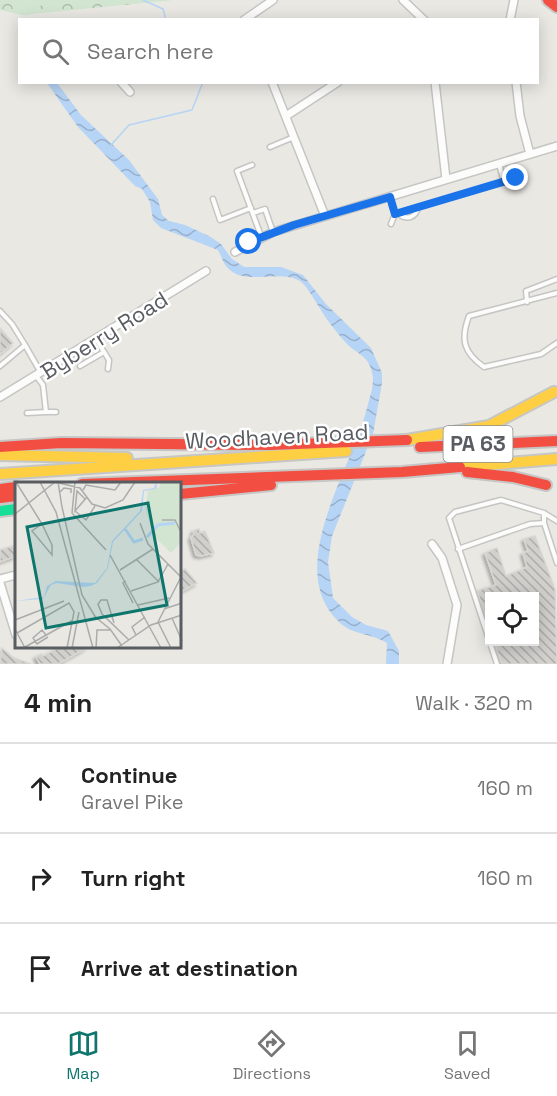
<!DOCTYPE html>
<meta charset="utf-8">
<style>
body{margin:0;font-family:"Space Grotesk",sans-serif;background:#f2f2f2;color:#222}
.controls{position:absolute;right:18px;bottom:18px;display:grid;overflow:hidden;border-radius:0px;box-shadow:0 3px 15px #0003}
.controls button{width:54px;height:54px;display:grid;place-items:center;padding:0;border:0;border-bottom:2px solid #e0e0e0;background:#fff;color:#222;font:30px sans-serif}
.stop{position:absolute;width:18px;height:18px;margin:-14px;border:4px solid #1a73e8;border-radius:50%;background:#fff}
.stop.end{background:#1a73e8;border-color:#fff;box-shadow:0 2px 6px #0008}
.list{margin:0;padding:0;list-style:none}
h2{display:flex;justify-content:space-between;align-items:center;height:78px;margin:0;padding:0 24px;font-size:26px}
h2 small{font-size:20px;font-weight:400;color:#767676}
.list li{display:grid;grid-template-columns:39px 1fr auto;gap:18px;align-items:center;box-sizing:border-box;height:90px;padding:0 24px;border-top:2px solid #e0e0e0}
.list b{display:block;font-size:22px;white-space:nowrap}
.list p{margin:0;font-size:20px;white-space:nowrap;color:#767676}
.list em{font-size:20px;font-style:normal;color:#767676}
.icon{flex:none;width:33px;height:33px;fill:none;stroke:currentColor;stroke-width:2;stroke-linecap:round;stroke-linejoin:round}
.map{position:relative;flex:none;width:557px;height:664px;overflow:hidden}
.search{position:absolute;background:#fff;box-shadow:0 3px 15px #0003;left:18px;right:18px;top:18px;height:66px;display:flex;align-items:center;gap:15px;box-sizing:border-box;padding:0 21px;border-radius:0px;color:#767676;font-size:22px}
.sheet{height:348px;background:#fff}
nav{display:flex;justify-content:space-around;align-items:center;box-sizing:border-box;height:84px;border-top:2px solid #e0e0e0;background:#fff;font-size:16px;color:#767676}
nav a{display:grid;justify-items:center;gap:3px}
nav .on{color:#0f766e}
.map>svg:first-child{display:block}
.park{fill:url(#park-crowns)}
.garden{fill:#d1e5d0}
.water{fill:url(#water-waves)}
.lines{fill:none;stroke-linecap:round;stroke-linejoin:round}
.stream{stroke:#b6d4f5;stroke-width:1.5}
.building{fill:url(#building-back-hatch);stroke:#d8d7d2;stroke-width:1.5;filter:url(#shadow)}
.lane-casing{stroke:#c5c5c4;stroke-width:7}
.street-casing{stroke:#c5c5c4;stroke-width:10}
.fast-casing{stroke:#c6c6c5;stroke-width:14}
.slow-casing{stroke:#c6c6c5;stroke-width:14}
.jam-casing{stroke:#c6c6c5;stroke-width:14}
.lane{stroke:#fcfcfb;stroke-width:4}
.street{stroke:#fcfcfb;stroke-width:7}
.fast{stroke:#16e098;stroke-width:10}
.slow{stroke:#ffcf43;stroke-width:10}
.jam{stroke:#f24e42;stroke-width:10}
.route{stroke:#1a73e8;stroke-width:8}
.labels{text-anchor:middle;stroke-width:5;stroke-linejoin:round;paint-order:stroke}
.shield{fill:#fff;stroke:#8b8d90;stroke-width:1.5}
.shield-label{font-size:21px;font-weight:bold;fill:#595c61}
.street-label{font-size:22px;fill:#595c61;stroke:#fff}
.inset-river{fill:none;stroke:#b6d4f5;stroke-width:3}
.inset-road{fill:none;stroke:#abacab;stroke-width:1.5}
.view{fill:#0f766e;fill-opacity:0.15;stroke:#0f766e;stroke-width:3}
.inset-edge{fill:none;stroke:#595c61;stroke-width:3}
</style>
<div class="map">
<svg width="557" height="664" viewBox="0 0 557 664">
<defs>
<pattern id="park-crowns" width="20" height="18" patternUnits="userSpaceOnUse" patternTransform="scale(1.5)"><rect width="20" height="18" fill="#d1e5d0"/><path d="M2 6a3 3 0 1 1 6 0M12 15a3 3 0 1 1 6 0" fill="none" stroke="#adbdac"/></pattern>
<pattern id="water-waves" width="16" height="10" patternUnits="userSpaceOnUse" patternTransform="scale(1.5)"><rect width="16" height="10" fill="#b6d4f5"/><path d="M0 5q4-4 8 0t8 0" fill="none" stroke="#97afca"/></pattern>
<pattern id="building-back-hatch" width="6" height="6" patternUnits="userSpaceOnUse" patternTransform="scale(1.5)"><rect width="6" height="6" fill="#d1d0cd"/><path d="M-1 5l2 2M0 0l6 6M5-1l2 2" fill="none" stroke="#adacaa"/></pattern>
<filter id="shadow"><feDropShadow dx="-2.5" dy="2.5" stdDeviation="1.5" flood-color="#0004"/></filter>
</defs>
<rect width="100%" height="100%" fill="#e9e8e3"/>
<path class="park" d="M0,0H174L22,15L0,10Z"/>
<path class="garden" d="M17,0H49L26,16Z"/>
<path class="water" d="M47,83H57L81,115L129,160L158,199L162,215L169,221L185,225L209,236L221,244L232,259L244,267H281L303,275L326,304L371,348L382,373V383L373,434L332,536L328,562L333,598L352,617L366,625L388,631L399,651V664H386L387,643C371,633 351,635 338,621C283,567 353,467 367,408C371,392 377,380 369,364C366,357 355,351 349,346C342,339 335,330 329,322C321,312 308,286 300,281C278,268 243,288 226,266C223,262 221,255 218,250L161,228L153,220L150,202L142,189L135,186L78,127Z"/>
<g class="lines">
<path class="stream" d="M143,0L163,9L166,20
M111,145L129,125L192,110L203,82"/>
</g>
<path class="building" d="M0,328L13,343L0,354Z
M199,529L200,533L205,531L214,553L201,556L196,555L191,538L194,534L193,531Z
M535,536L555,589L557,664H502L494,642H534V597H489V625L477,591L496,585L485,553L497,548L506,576L527,567L523,553L528,551L524,539Z
M16,545V556L0,562V550Z
M185,569L197,583L180,592V572Z
M2,648L14,658L31,664H0Z
M58,648H86L58,664H40L36,657L41,654L43,656Z"/>
<g class="lines">
<g class="lane-casing">
<path id="lane" d="M270,147L294,137
M499,164L504,182
M252,165L237,171L261,236
M390,198L395,214L516,178
M213,199L220,220L251,208
M253,213L265,209L273,232
M398,213C406,221 416,218 418,207
M391,224L395,214
M557,293L469,316C460,340 464,353 484,367L541,354L557,343
M527,302L526,291L557,279
M0,311L12,324L25,345L0,366
M96,339L109,360L108,369
M25,345L41,373
M80,366L104,352
M46,412H56
M27,413L46,412L43,385L37,377
M544,513V523L557,563
M458,549L530,524L544,523
M497,664L449,518L455,512L501,500L544,513L557,521"/>
</g>
<g class="street-casing">
<path id="street" d="M403,0L424,20
M244,20L273,0
M510,20L514,0
M121,82L130,92
M272,82L325,216
M435,82L446,179
M516,82L520,116L530,154
M286,116L338,82
M235,252L273,232L557,146
M0,397L206,271
M432,544L442,558L457,605L447,664
M0,579L16,575
M0,583L16,635"/>
</g>
<g class="fast-casing">
<path id="fast" d="M0,511L16,509"/>
</g>
<g class="slow-casing">
<path id="slow" d="M407,440L489,426L554,392
M0,455L127,458
M460,467L557,459
M0,474L346,451"/>
</g>
<g class="jam-casing">
<path id="jam" d="M548,0L557,7
M0,447L61,443L269,445L407,440
M420,447L557,441
M467,472L513,477L546,485
M82,484L402,472L460,467
M0,489L16,487
M180,494L271,485
M0,498L16,496"/>
</g>
<use href="#lane" class="lane"/>
<use href="#street" class="street"/>
<use href="#fast" class="fast"/>
<use href="#slow" class="slow"/>
<use href="#jam" class="jam"/>
</g>
<g class="lines">
<path class="route" d="M249,242L294,225L390,197L395,214L516,178"/>
</g>
<g class="labels">
<rect class="shield" x="443.5" y="426" width="69" height="36" rx="4.5"/>
<g class="shield-label">
<text x="478" y="451">PA 63</text>
</g>
<g class="street-label">
<text transform="translate(104 335) rotate(-32)" y="8">Byberry Road</text>
<text transform="translate(277 436) rotate(-3)" y="8">Woodhaven Road</text>
</g>
</g>
<g transform="translate(15 482)">
<rect width="166" height="166" fill="#e9e8e3"/>
<path d="M145,0H166V60L156,71L139,54L130,26L133,9L145,5Z" fill="#d1e5d0"/>
<path d="M133 27a9 9 0 1 1 18 0a9 9 0 1 1-18 0Z" fill="#d1e5d0"/>
<path d="M141,0L142,5L140,7L129,9L127,29L98,60L93,86L82,101L76,104L67,105L42,101L36,103L28,117L0,119L29,115L32,104L41,99L80,101L92,86L97,59L125,29L128,8L139,6Z" fill="#b6d4f5"/>
<path class="inset-river" d="M110,47L119,60L128,57M132,55L143,43L160,41"/>
<path class="inset-road" d="M1,0L27,42M25,0L41,30L78,166M40,0L65,6L77,22L90,26L108,18L120,0M43,0L47,25M60,0L57,31L91,68M68,8L71,3L100,8L106,0M44,11L49,6L56,7V11M70,17L62,9L60,29L72,15M47,25L67,113L81,136M60,29L71,38L80,24M0,32L40,0M147,38H160L167,52M125,41L133,62L167,96M27,42L37,63V73L17,49ZM95,73L146,166M122,78L144,100M105,88L138,67M111,99L108,101L118,121M116,109L143,100L153,82M123,123L154,116M149,127L167,121M79,134L95,147L107,164M157,136L167,159M0,138L49,119M143,140L156,166M143,140L167,93M99,141L92,118H86L83,122L87,132L114,158M0,147L10,166M2,151L54,121L59,130L52,166M31,153L27,148L18,156L22,162L33,155M121,153L117,145L130,135M10,165L58,138M57,166L64,130M81,166L82,148H95M102,166L136,143L167,133"/>
<path class="view" d="M133,21L152,123L31,146L12,45Z"/>
<rect width="166" height="166" class="inset-edge"/>
</g>
</svg>
<div class="controls">
<button><svg class="icon" aria-label="locate" viewBox="0 0 24 24"><circle cx="12" cy="12" r="6"/><path d="M12 2v4M12 18v4M2 12h4M18 12h4"/></svg></button>
</div>
<div class="stop" style="left:249px;top:242px"></div>
<div class="stop end" style="left:516px;top:178px"></div>
<div class="search"><svg class="icon" aria-label="search" viewBox="0 0 24 24"><circle cx="10" cy="10" r="6"/><path d="M15 15l6 6"/></svg>Search here</div>
</div>
<section class="sheet">
<h2>4 min<small>Walk · 320 m</small></h2>
<ul class="list">
<li><svg class="icon" aria-label="ahead" viewBox="0 0 24 24"><path d="M12 20V5M6 11l6-6 6 6"/></svg><div><b>Continue</b><p>Gravel Pike</p></div><em>160 m</em></li>
<li><svg class="icon" aria-label="right" viewBox="0 0 24 24"><path d="M7 20v-9h11M14 6l5 5-5 5"/></svg><div><b>Turn right</b></div><em>160 m</em></li>
<li><svg class="icon" aria-label="arrive" viewBox="0 0 24 24"><path d="M6 21V4h12l-3 4 3 4H6"/></svg><div><b>Arrive at destination</b></div></li>
</ul>
</section>
<nav>
<a class="on"><svg class="icon" aria-label="map" viewBox="0 0 24 24"><path d="M3 6l6-2 6 2 6-2v14l-6 2-6-2-6 2zM9 4v14M15 6v14"/></svg>Map</a>
<a><svg class="icon" aria-label="directions" viewBox="0 0 24 24"><path d="M12 3l9 9-9 9-9-9zM9 14v-3h6M13 9l2 2-2 2"/></svg>Directions</a>
<a><svg class="icon" aria-label="saved" viewBox="0 0 24 24"><path d="M7 4h10v16l-5-4-5 4z"/></svg>Saved</a>
</nav>
